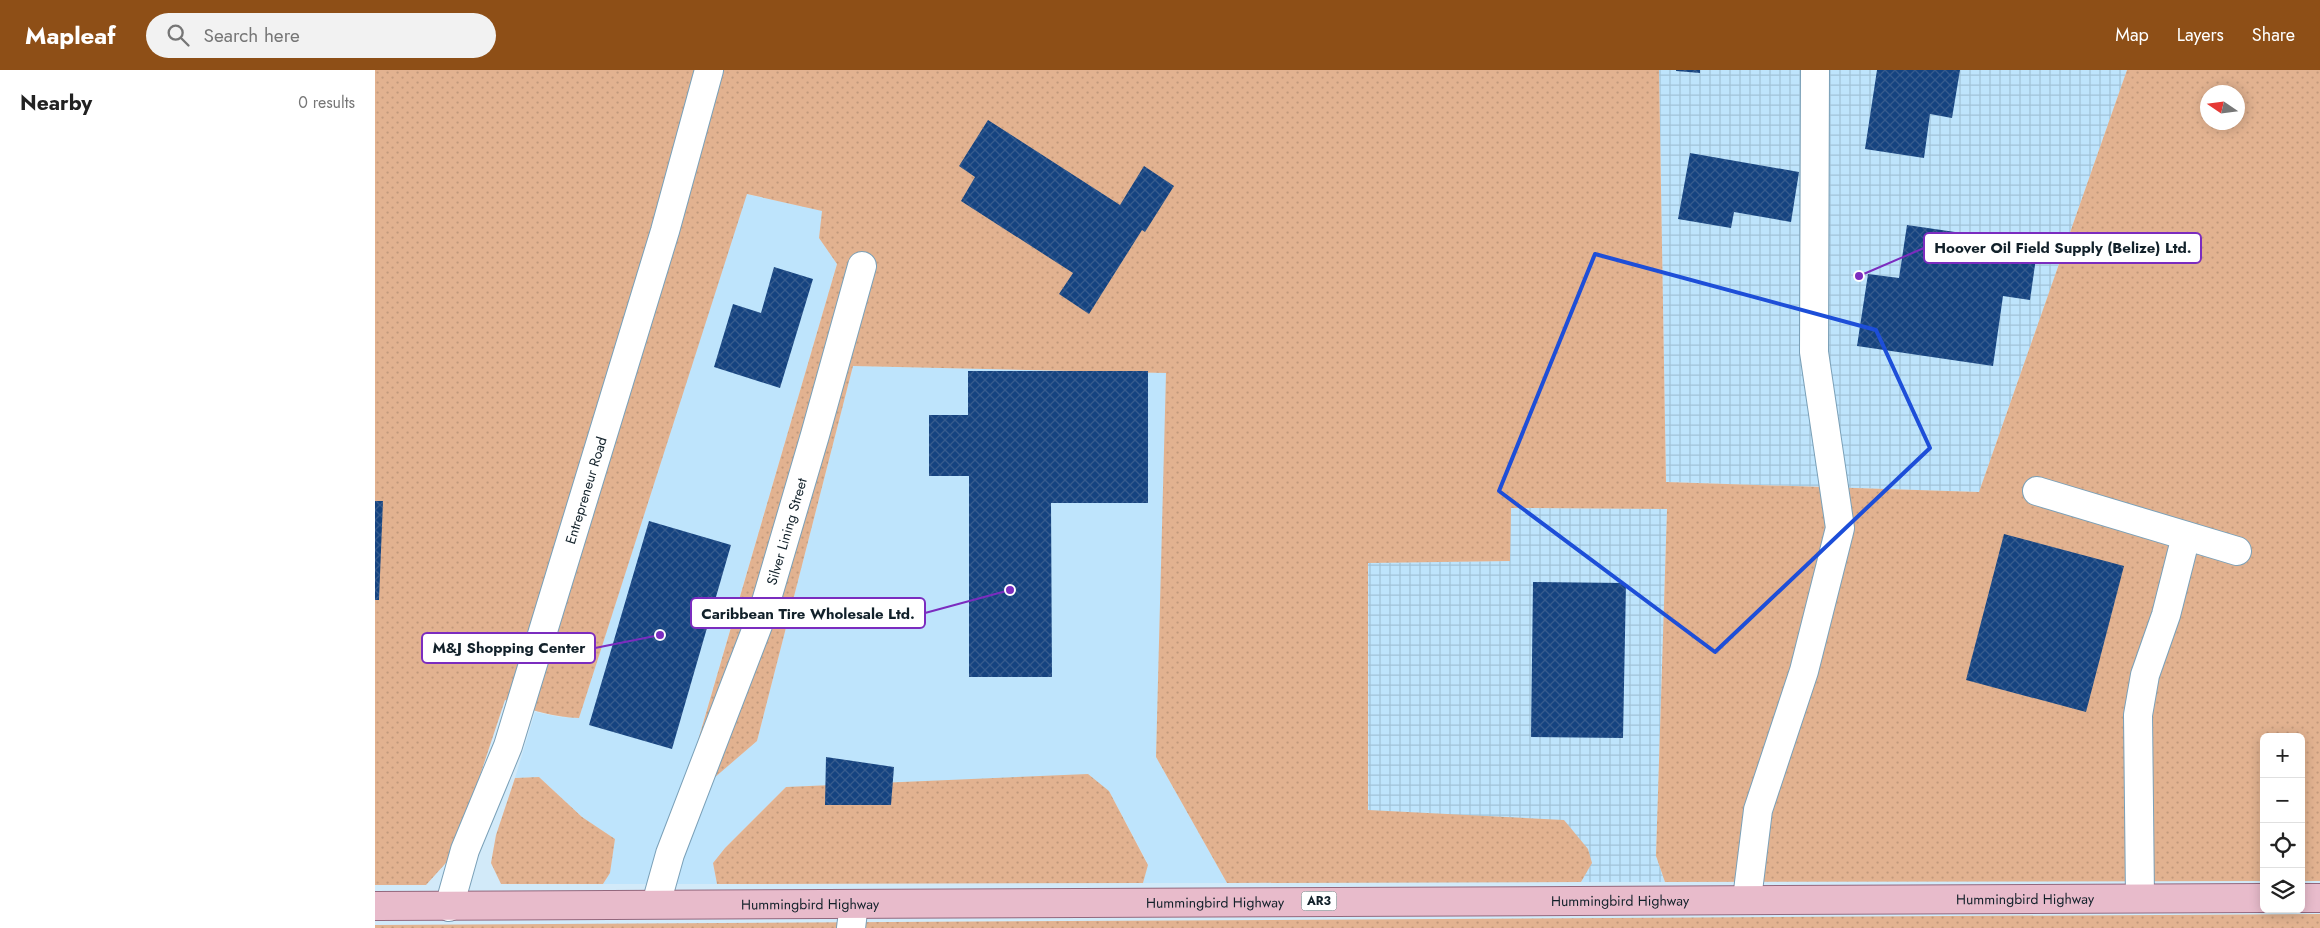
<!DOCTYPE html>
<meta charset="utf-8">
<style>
body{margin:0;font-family:Jost,sans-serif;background:#f2f2f2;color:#222}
.controls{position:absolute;right:15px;bottom:15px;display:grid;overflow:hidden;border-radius:8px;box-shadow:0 2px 12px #0003}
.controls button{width:45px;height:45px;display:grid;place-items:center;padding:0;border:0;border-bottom:1px solid #e0e0e0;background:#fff;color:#222;font:25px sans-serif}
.compass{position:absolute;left:1825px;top:15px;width:45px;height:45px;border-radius:50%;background:#fff;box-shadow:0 2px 12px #0003;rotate:283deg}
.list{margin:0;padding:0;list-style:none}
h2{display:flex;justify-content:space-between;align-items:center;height:65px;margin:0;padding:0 20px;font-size:21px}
h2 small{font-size:16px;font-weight:400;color:#767676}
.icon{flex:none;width:28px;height:28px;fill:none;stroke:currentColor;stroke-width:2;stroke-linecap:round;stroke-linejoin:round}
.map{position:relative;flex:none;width:1945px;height:858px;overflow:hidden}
header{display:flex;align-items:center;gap:30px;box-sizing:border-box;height:70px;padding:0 25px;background:#8e4f17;color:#fff}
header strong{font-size:24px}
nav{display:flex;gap:28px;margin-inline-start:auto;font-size:18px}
.search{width:350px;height:45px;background:#f2f2f2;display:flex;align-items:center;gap:12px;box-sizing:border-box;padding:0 18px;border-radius:28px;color:#767676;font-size:19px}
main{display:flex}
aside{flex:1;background:#fff}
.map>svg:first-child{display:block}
.built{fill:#bee4fc}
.industrial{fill:url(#industrial-grid)}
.grass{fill:url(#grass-dots);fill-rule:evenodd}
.building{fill:url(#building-cross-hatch)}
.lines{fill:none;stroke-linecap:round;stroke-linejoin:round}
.minor-casing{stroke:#7aa0b8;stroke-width:30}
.major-casing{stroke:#93687d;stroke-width:30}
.minor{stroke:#fff;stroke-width:28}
.major{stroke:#e8bbcb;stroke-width:28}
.marked{fill:none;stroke:#1d4ed8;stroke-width:4;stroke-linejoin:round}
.labels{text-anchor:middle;stroke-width:5;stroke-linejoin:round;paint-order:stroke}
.shield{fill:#fff;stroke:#59646a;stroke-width:1}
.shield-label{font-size:12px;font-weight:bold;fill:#12212a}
.street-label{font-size:14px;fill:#12212a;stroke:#fff}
.leader{fill:none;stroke:#7b2cbf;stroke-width:2}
.callout-dot{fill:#7b2cbf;stroke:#fff;stroke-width:2}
.callout{fill:#fff;stroke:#7b2cbf;stroke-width:2}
.callout-label{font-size:15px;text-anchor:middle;font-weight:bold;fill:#12212a}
</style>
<header>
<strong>Mapleaf</strong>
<div class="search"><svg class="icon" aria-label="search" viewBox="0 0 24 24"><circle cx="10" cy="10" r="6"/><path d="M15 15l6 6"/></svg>Search here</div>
<nav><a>Map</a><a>Layers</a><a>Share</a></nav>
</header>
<main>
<aside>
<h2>Nearby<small>0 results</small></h2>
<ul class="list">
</ul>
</aside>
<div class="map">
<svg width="1945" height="858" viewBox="0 0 1945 858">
<defs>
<pattern id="industrial-grid" width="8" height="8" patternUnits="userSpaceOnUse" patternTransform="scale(1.25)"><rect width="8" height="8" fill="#bee4fc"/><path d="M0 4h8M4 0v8" fill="none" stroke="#a2c3d8"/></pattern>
<pattern id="grass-dots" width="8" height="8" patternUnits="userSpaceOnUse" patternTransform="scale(1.25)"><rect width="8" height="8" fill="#e2b290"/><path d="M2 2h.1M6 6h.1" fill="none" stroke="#c1997c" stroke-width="1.8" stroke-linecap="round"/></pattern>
<pattern id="building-cross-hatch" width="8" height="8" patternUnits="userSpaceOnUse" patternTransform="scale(1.25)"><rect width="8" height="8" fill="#154380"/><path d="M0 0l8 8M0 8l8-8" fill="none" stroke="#365b8d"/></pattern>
</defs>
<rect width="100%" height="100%" fill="#d2eaf9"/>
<path class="built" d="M371,124L448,141L444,168L462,194L303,738L382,671L478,296L792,303L781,687L852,813H768L773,794L734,721L411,717L350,778L338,793L342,814H228L235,802L240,769L207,747L164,707L140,708L160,642L185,647L204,648Z"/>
<path class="industrial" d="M1284,0H1752L1604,422L1291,412Z
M1135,438L1292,439L1281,786L1290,812H1206L1216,793L993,740V493L1135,491Z"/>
<path class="grass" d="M0,0H1284L1291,412L1604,422L1752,0H1945V811H1926V667H1889V811L1290,812L1281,786L1292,439L1136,438L1135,491L993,493V740L1189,750L1213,779L1217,793L1206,812L852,813L781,687L791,303L478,296L382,671L303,739L462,194L444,168L447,141L372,124L204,648C177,647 155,640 130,630L79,784L51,815H0ZM1832,22H1862V52H1832Z
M713,704L734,721L773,795L768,813L342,814L338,793L350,778L411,717Z
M164,707L207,747L240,769L235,803L228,814H126L116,793L121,765L140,708Z
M1945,844V858H0V855Z"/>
<path class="building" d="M1301,0H1325V3L1301,1Z
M1502,0H1585L1577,48L1555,44L1549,88L1490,79Z
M613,50L745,135L769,96L799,116L770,162L767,160L714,244L684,224L698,203L586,131L600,107L584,96Z
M1315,83L1424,102L1416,152L1359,142L1356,158L1303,149Z
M1532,155L1663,174L1655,230L1628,226L1618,296L1482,276L1493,204L1524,208Z
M399,197L438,209L405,318L339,297L358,234L386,243Z
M593,301H773V433H676L677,607H594V406H554V345H593Z
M0,431H8L4,530H0Z
M274,451L356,475L297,679L214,655Z
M1629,464L1749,496L1711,642L1591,610Z
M1158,512L1251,513L1248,668L1156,667Z
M451,687L519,697L516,735H450Z"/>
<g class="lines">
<g class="minor-casing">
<g id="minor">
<path d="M1662,421L1862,481"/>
<path d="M1765,828L1763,645L1770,605L1791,545L1811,466"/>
<path d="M1372,829L1383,740L1429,601L1465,458L1439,282L1440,0"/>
<path id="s1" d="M281,834L295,784L388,542L440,365L487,196"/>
<path id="s2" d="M74,837L90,780L133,676L290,161L334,0"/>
<path d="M476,858L479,834"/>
</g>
</g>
<g class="major-casing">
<g id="major">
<path d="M1926,828H1945"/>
<path id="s3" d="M0,836L1889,828"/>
</g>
</g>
<use href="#minor" class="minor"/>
<use href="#major" class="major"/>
</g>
<path class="marked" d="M1220,184L1501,260L1555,378L1340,582L1124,421Z"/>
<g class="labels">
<rect class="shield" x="926.5" y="821.5" width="35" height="19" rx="4"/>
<g class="shield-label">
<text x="944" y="835">AR3</text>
</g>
<g class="street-label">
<text dy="5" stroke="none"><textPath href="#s2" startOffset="439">Entrepreneur Road</textPath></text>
<text dy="5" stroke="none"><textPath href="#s1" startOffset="395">Silver Lining Street</textPath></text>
<text dy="5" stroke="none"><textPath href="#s3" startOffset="1650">Hummingbird Highway</textPath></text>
<text dy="5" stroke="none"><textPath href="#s3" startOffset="1245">Hummingbird Highway</textPath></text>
<text dy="5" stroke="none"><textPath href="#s3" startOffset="840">Hummingbird Highway</textPath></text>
<text dy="5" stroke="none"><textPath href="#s3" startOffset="435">Hummingbird Highway</textPath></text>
</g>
</g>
<path class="leader" d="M1484 206L1549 178M635 520L550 543M285 565L220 578"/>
<g class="callout-dot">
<circle cx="1484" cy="206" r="5"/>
<circle cx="635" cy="520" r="5"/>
<circle cx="285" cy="565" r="5"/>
</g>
<g class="callout">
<rect x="1549" y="163" width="277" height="30" rx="5"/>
<rect x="316" y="528" width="234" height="30" rx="5"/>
<rect x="47" y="563" width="173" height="30" rx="5"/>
</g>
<g class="callout-label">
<text x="1688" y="183">Hoover Oil Field Supply (Belize) Ltd.</text>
<text x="433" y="549">Caribbean Tire Wholesale Ltd.</text>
<text x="134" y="583">M&amp;J Shopping Center</text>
</g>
</svg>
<div class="controls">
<button>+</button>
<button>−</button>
<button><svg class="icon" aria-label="locate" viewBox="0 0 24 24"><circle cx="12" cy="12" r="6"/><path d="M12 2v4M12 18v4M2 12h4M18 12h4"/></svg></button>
<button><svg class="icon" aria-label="layers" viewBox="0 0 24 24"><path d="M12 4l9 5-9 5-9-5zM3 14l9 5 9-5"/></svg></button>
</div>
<svg class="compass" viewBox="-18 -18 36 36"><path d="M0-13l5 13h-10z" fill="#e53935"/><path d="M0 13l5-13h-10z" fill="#767676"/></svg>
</div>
</main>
